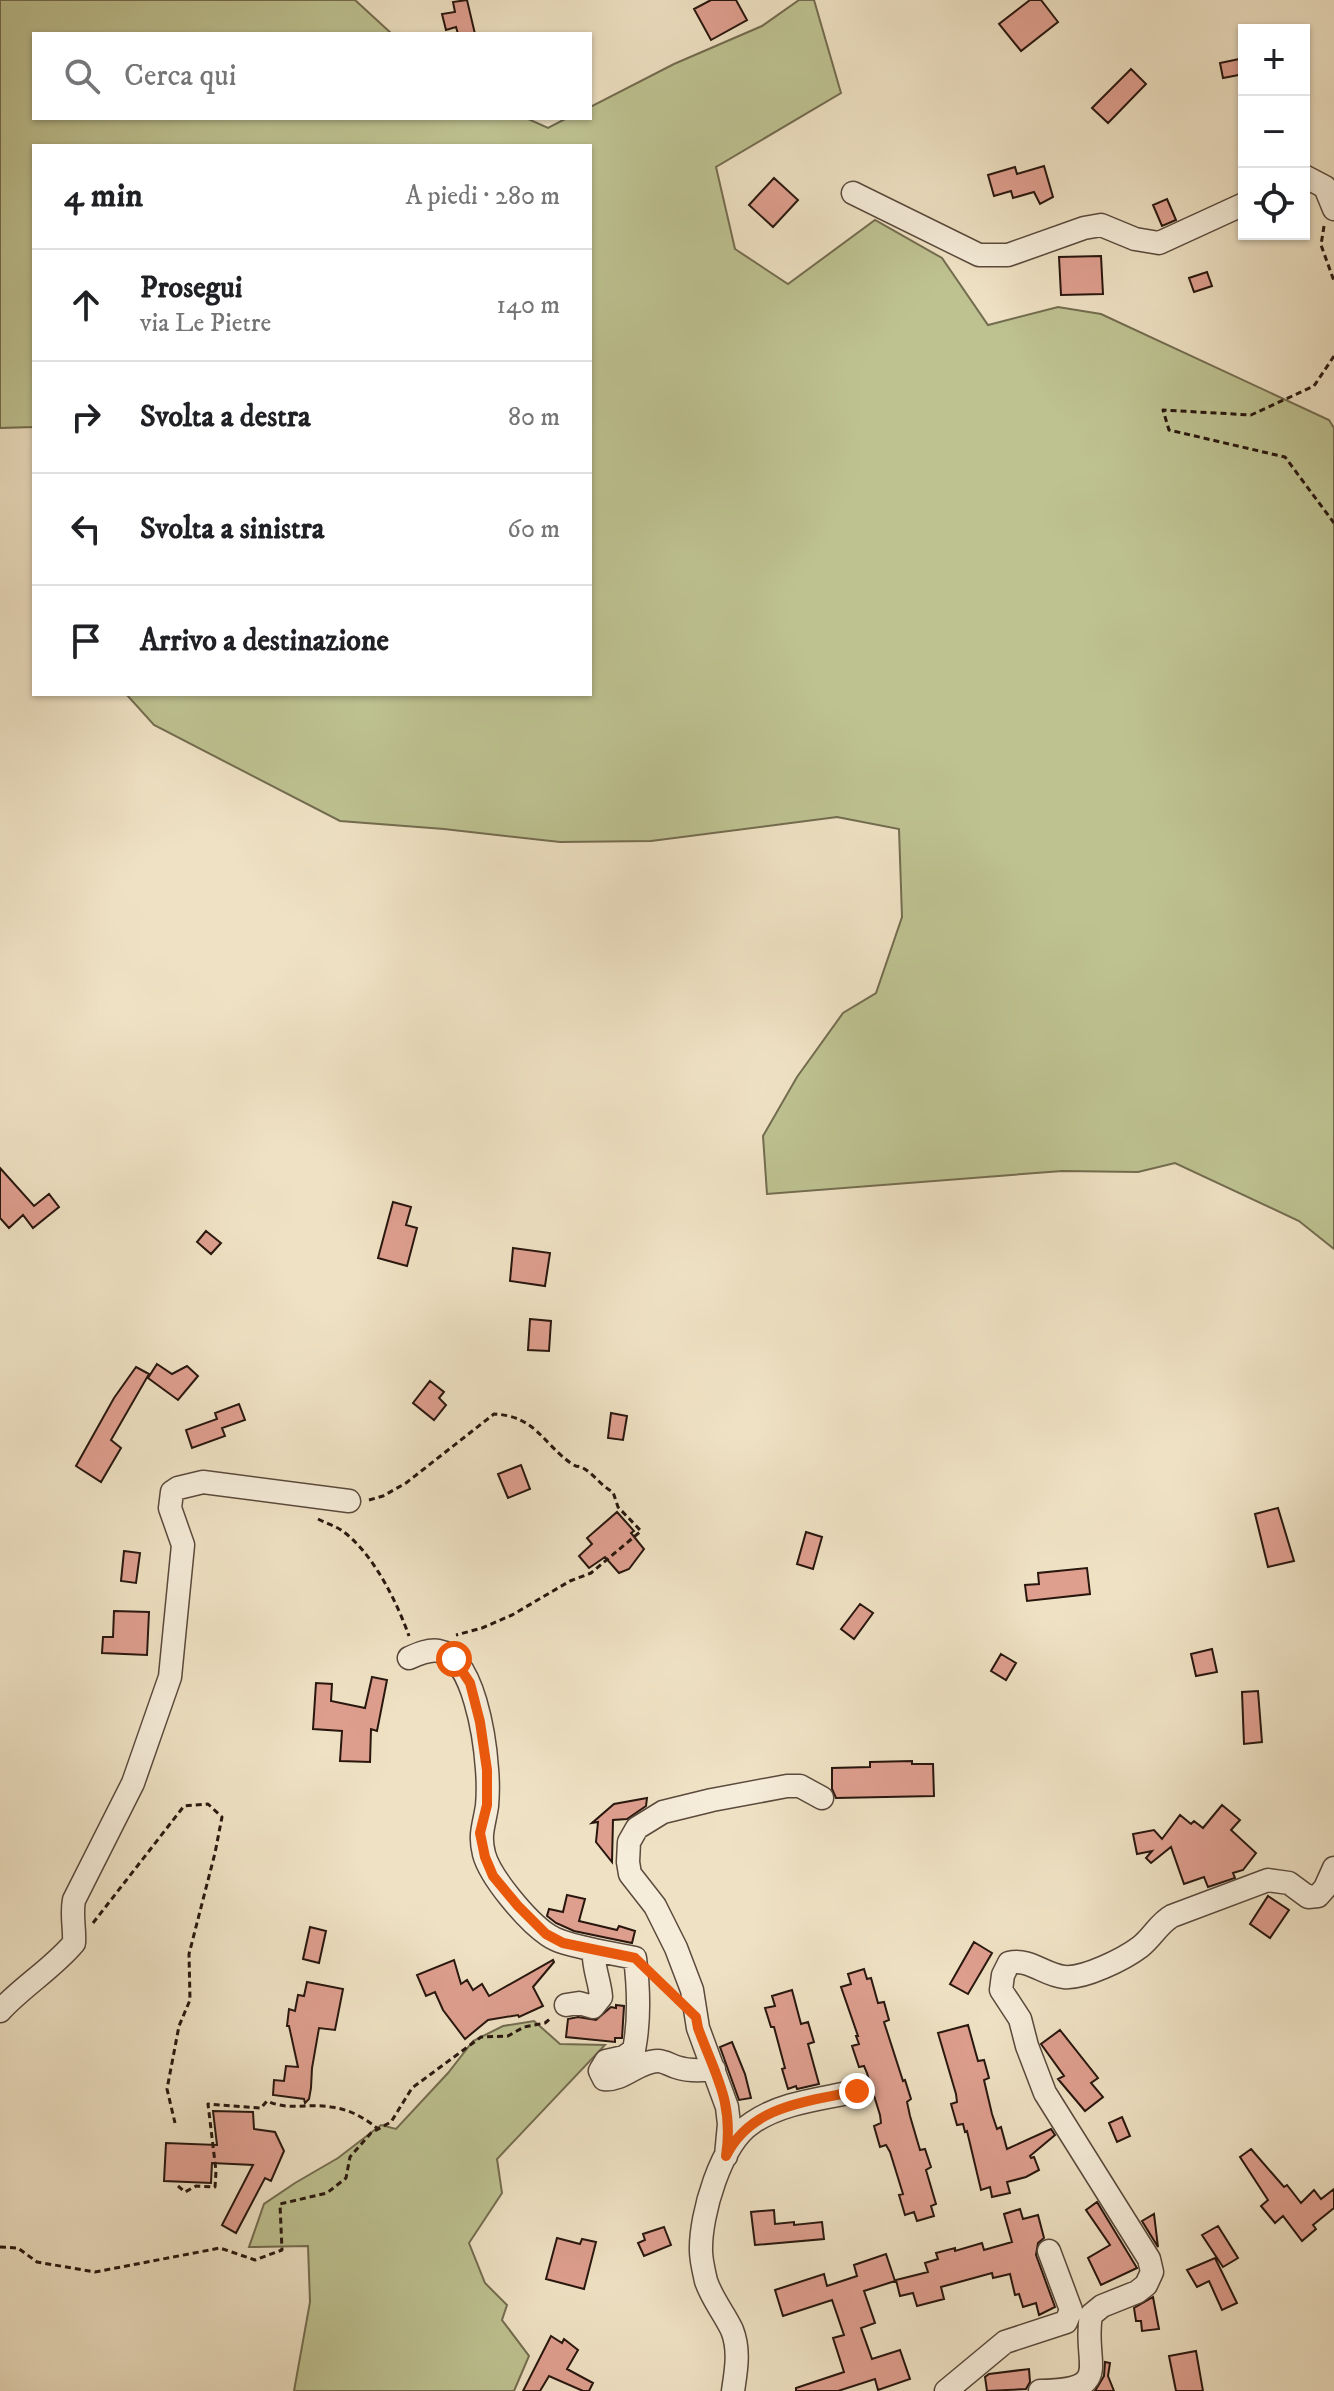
<!DOCTYPE html>
<html lang="it">
<meta charset="utf-8">
<style>
body{margin:0;font-family:"IM FELL DW Pica",serif;background:#f6f6f6;color:#202124}
.controls{position:absolute;right:24px;top:24px;display:grid;overflow:hidden;border-radius:0px;box-shadow:0 2px 6px #0004}
.controls button{width:72px;height:72px;display:grid;place-items:center;padding:0;border:0;border-bottom:2px solid #e0e0e0;background:#fff;color:#202124;font:40px sans-serif}
.stop{position:absolute;width:24px;height:24px;margin:-18px;border:6px solid #ea580c;border-radius:50%;background:#fff}
.stop.end{background:#ea580c;border-color:#fff;box-shadow:0 2px 8px #0008}
.list{margin:0;padding:0;list-style:none}
h2{display:flex;justify-content:space-between;align-items:center;height:104px;margin:0;padding:0 32px;font-size:34px}
h2 small{font-size:26px;font-weight:400;color:#757577}
.list li{display:grid;grid-template-columns:52px 1fr auto;gap:24px;align-items:center;box-sizing:border-box;height:112px;padding:0 32px;border-top:2px solid #e0e0e0}
.list b{display:block;font-size:30px;white-space:nowrap}
.list p{margin:0;font-size:26px;white-space:nowrap;color:#757577}
.list em{font-size:26px;font-style:normal;color:#757577}
.icon{flex:none;width:44px;height:44px;fill:none;stroke:currentColor;stroke-width:2;stroke-linecap:round;stroke-linejoin:round}
.map{position:relative;flex:none;width:1334px;height:2391px;overflow:hidden}
.search{position:absolute;background:#fff;box-shadow:0 2px 6px #0004;left:32px;top:32px;width:560px;height:88px;display:flex;align-items:center;gap:20px;box-sizing:border-box;padding:0 28px;border-radius:0px;color:#757577;font-size:30px}
.panel{position:absolute;background:#fff;box-shadow:0 2px 6px #0004;left:32px;top:144px;width:560px;height:552px;border-radius:0px}
.map>svg:first-child{display:block}
.green{fill:#bec291;stroke:#736c50;stroke-width:2}
.building{fill:#df9f8f;stroke:#28160e;stroke-width:2}
.lines{fill:none;stroke-linecap:round;stroke-linejoin:round}
.minor-casing{stroke:#5a493c;stroke-width:25}
.path{stroke:#28160e;stroke-width:3;stroke-dasharray:6 4;stroke-linecap:butt}
.minor{stroke:#f5ecd9;stroke-width:22}
.route{stroke:#ea580c;stroke-width:10}
</style>
<div class="map">
<svg width="1334" height="2391" viewBox="0 0 1334 2391">
<rect width="100%" height="100%" fill="#efe2c4"/>
<filter id="stains"><feTurbulence type="fractalNoise" baseFrequency=".0025" numOctaves="4"/><feColorMatrix values="0 0 0 0 .2 0 0 0 0 .09 0 0 0 0 .02 0 0 0 .5 -.17"/></filter>
<radialGradient id="worn" r=".72"><stop offset=".6" stop-color="#630" stop-opacity="0"/><stop offset="1" stop-color="#630" stop-opacity=".3"/></radialGradient>
<path class="green" d="M0,0H355L392,34H34V118H526L548,128L567,118H590V107L674,64L762,26L799,0H814L841,93L716,167L735,249L788,284L875,220L942,258L988,325L1058,307L1101,314L1329,420L1334,428V1249L1299,1221L1175,1163L1138,1172L1062,1171L767,1194L763,1136L797,1077L843,1013L876,993L902,917L899,829L837,817L651,841L560,842L444,829L340,821L154,725L126,694H590V146H34V427L0,428Z
M534,2021L560,2044L605,2045L497,2159L502,2193L469,2243L485,2283L507,2305L502,2320L529,2356L514,2391H294L310,2302L308,2246L249,2247L264,2204L295,2183L338,2158L381,2125L396,2129L448,2073L473,2041L503,2026Z"/>
<path class="building" d="M467,0L475,34H458L456,27L446,30L442,14L455,12L453,2Z
M711,0H736L747,20L711,40L694,9Z
M1030,0H1041L1058,22L1021,51L999,24Z
M1244,58V74L1223,78L1220,63Z
M1131,69L1146,84L1108,123L1092,108Z
M1044,166L1053,197L1040,204L1034,192L1013,198L1011,191L994,196L988,175L1015,167L1017,174Z
M774,178L798,200L773,227L749,205Z
M1167,199L1176,220L1162,226L1153,205Z
M1101,256L1103,294L1061,295L1059,257Z
M1207,272L1212,286L1194,292L1189,278Z
M0,1168L34,1206L49,1194L59,1207L33,1228L23,1215L9,1228L0,1218Z
M393,1202L411,1207L406,1225L417,1228L407,1266L378,1258Z
M206,1231L221,1243L211,1254L197,1242Z
M513,1248L550,1253L545,1286L510,1281Z
M530,1319L551,1321L549,1351L528,1350Z
M157,1364L172,1374L187,1366L198,1376L178,1400L148,1378Z
M136,1367L149,1374L111,1440L121,1448L101,1482L76,1466L114,1398Z
M430,1381L444,1392L439,1398L446,1405L434,1420L413,1403Z
M239,1404L245,1420L222,1428L225,1436L192,1448L186,1430L217,1419L215,1413Z
M611,1413L627,1416L623,1440L608,1438Z
M521,1465L530,1489L508,1498L498,1474Z
M1278,1508L1294,1561L1268,1567L1255,1514Z
M617,1512L634,1531L631,1533L644,1549L629,1569L619,1573L605,1557L589,1568L579,1556L592,1544L587,1538Z
M806,1532L822,1537L813,1569L797,1564Z
M124,1551L140,1553L136,1583L121,1581Z
M1087,1568L1090,1594L1027,1601L1025,1585L1039,1584L1038,1573Z
M860,1604L873,1613L854,1639L841,1629Z
M114,1611L149,1612L147,1655L102,1653L103,1637H113Z
M1212,1649L1217,1672L1196,1676L1191,1654Z
M1001,1654L1016,1663L1006,1680L991,1671Z
M372,1677L387,1680L377,1731L371,1729L370,1762L340,1761L342,1731L313,1729L316,1683L332,1684L331,1701L365,1708Z
M1258,1691L1262,1742L1244,1744L1242,1692Z
M912,1761V1764H933L934,1796L836,1798L832,1789V1768L870,1767V1762Z
M647,1798L646,1806L627,1819L613,1820L612,1862L596,1842L598,1822L592,1823L614,1804Z
M1222,1805L1240,1820L1231,1830L1256,1853L1243,1870L1233,1873L1235,1878L1208,1887L1204,1877L1184,1884L1171,1847L1151,1863L1146,1858L1152,1851L1137,1854L1133,1834L1154,1830L1162,1839L1180,1815L1191,1824L1194,1821L1203,1828Z
M567,1895L585,1899L579,1921L617,1930L619,1926L635,1931L632,1943L574,1931L556,1923L547,1916L549,1909L563,1912Z
M1268,1896L1289,1910L1270,1938L1250,1924Z
M310,1927L326,1931L319,1963L303,1959Z
M974,1942L992,1953L968,1994L950,1984Z
M454,1960L461,1984L467,1980L473,1990L482,1984L489,1996L553,1960L554,1962L533,1987L543,2006L519,2017L518,2015L488,2020L465,2039L443,2010L435,1992L426,1996L417,1975Z
M864,1969L867,1979L871,1978L878,2003L884,2002L889,2020L884,2022L903,2081L905,2080L911,2099L907,2102L910,2116L920,2150L925,2149L931,2167L926,2170L936,2204L931,2206L934,2216L917,2221L914,2212L905,2215L899,2195L903,2194L890,2152L886,2145L880,2147L874,2126L881,2123L880,2115L867,2073L864,2066L859,2067L852,2046L859,2044L856,2036H858L841,1987L851,1984L848,1974Z
M307,1982L343,1989L335,2030L319,2028L312,2068L311,2088L309,2099L305,2103L304,2099L273,2095L274,2080L284,2081L286,2066L298,2067L289,2026H287L289,2009L295,2011L298,1995L304,1996Z
M792,1990L801,2024L808,2022L814,2042L808,2044L819,2084L797,2089L796,2086L788,2089L782,2069L785,2068L774,2027H771L765,2008L775,2006L772,1996Z
M616,2005L624,2006L622,2038H615V2042L566,2037L568,2019L578,2017L596,2020L611,2007L616,2008Z
M968,2025L978,2061L984,2060L989,2078L984,2080L992,2114L997,2129L1001,2127L1007,2149L1051,2129L1055,2135L1030,2156L1031,2158L1034,2157L1039,2170L1026,2177L1007,2182L1010,2193L992,2197L990,2187L981,2190L967,2131L965,2132L963,2124L957,2125L951,2104L957,2102L956,2094L938,2033Z
M1060,2030L1098,2078L1091,2083L1103,2097L1085,2111L1058,2079L1064,2076L1041,2044Z
M732,2042L745,2074L751,2098L739,2100L720,2047Z
M213,2111L253,2112L254,2129L275,2132L284,2151L271,2181L265,2178L236,2233L222,2225L253,2165L212,2163L211,2183L164,2181L166,2143L217,2145Z
M1122,2117L1130,2136L1117,2142L1109,2123Z
M1251,2149L1284,2187L1287,2185L1301,2203L1314,2190L1321,2199L1334,2189V2208L1313,2225L1316,2229L1302,2241L1283,2216L1275,2223L1261,2206L1268,2200L1240,2157Z
M1097,2202L1137,2268L1101,2285L1088,2258L1110,2245L1086,2210Z
M1020,2209L1023,2219L1038,2215L1044,2238L1038,2243L1036,2255L1055,2307L1039,2315L1036,2303L1023,2307L1019,2294L1015,2295L1010,2274L993,2278L992,2273L941,2287L944,2299L917,2306L913,2293L900,2296L896,2280L928,2272L925,2263L938,2259L936,2253L955,2248V2251L982,2243L984,2250L1012,2242L1004,2214Z
M774,2210L775,2224L794,2222V2225L822,2222L824,2239L755,2245L751,2212Z
M1154,2214L1158,2247L1142,2221Z
M1218,2226L1238,2258L1223,2267L1202,2235Z
M664,2227L671,2245L644,2256L638,2243L645,2240L643,2234Z
M557,2238L580,2244L582,2239L596,2242L584,2289L546,2279Z
M886,2254L895,2281L864,2291L875,2323L861,2328L872,2359L900,2350L910,2379L878,2390L875,2379L838,2391H796V2388L844,2372L833,2338L844,2335L832,2300L783,2316L775,2290L824,2274L827,2286L857,2276L854,2265Z
M1215,2258L1237,2303L1222,2310L1209,2281L1197,2287L1187,2270Z
M1153,2297L1159,2329L1142,2331L1141,2321H1136L1134,2308Z
M551,2336L562,2343L564,2339L578,2350L567,2369L593,2383L589,2391H583L549,2376L540,2391H523Z
M1196,2351L1203,2391H1176L1169,2356Z
M1105,2362L1110,2363L1108,2376L1114,2391H1095L1104,2376Z
M1029,2369L1030,2382L1026,2389L987,2391L985,2377L989,2374Z"/>
<g class="lines">
<g class="minor-casing">
<path id="minor" d="M1304,176L1325,187L1334,209
M853,193L979,255H1008L1084,228L1101,225L1135,239L1159,243L1244,204
M409,1658C418,1654 429,1649 439,1651C474,1657 485,1740 487,1769C488,1781 488,1795 487,1806C484,1826 479,1834 484,1854C490,1877 527,1921 548,1935C561,1944 578,1946 594,1950
M566,2005L579,2003L593,2007L601,1997C600,1981 592,1965 594,1950L635,1958C639,1990 640,2019 634,2050L624,2057L606,2061L600,2071L604,2079C624,2081 638,2061 658,2061C664,2061 670,2065 676,2067C688,2071 701,2071 714,2069
M0,2011C23,1986 52,1969 74,1943C75,1928 71,1915 74,1900L133,1783L170,1677L183,1545L170,1508L172,1492L178,1488L203,1482L349,1501
M726,2156L729,2124L727,2107L698,2028L692,1990L676,1948L655,1906L630,1874L628,1862L629,1842L637,1828L663,1812L712,1800L787,1786H800L822,1798
M733,2391C736,2371 740,2350 732,2330C724,2313 712,2299 706,2281C704,2272 701,2260 701,2251C700,2215 721,2143 752,2123C782,2102 823,2099 857,2091
M946,2391L1005,2342L1066,2322L1071,2310L1049,2251
M1040,2391C1116,2390 1082,2364 1091,2315L1102,2306L1137,2292L1146,2285L1152,2272L1149,2259L1045,2093L1027,2046L1020,2019L1001,1990L1003,1975L1009,1963C1030,1958 1044,1975 1064,1977C1084,1979 1124,1959 1140,1947C1152,1938 1159,1923 1172,1916L1268,1880L1289,1883L1308,1897L1318,1896L1325,1888L1334,1868"/>
</g>
<path class="path" d="M1324,226L1321,245L1334,281
M1334,356L1314,386L1251,415L1163,410L1169,430L1285,457L1334,523
M369,1500L383,1496L406,1483L494,1414C536,1416 542,1443 572,1464C580,1469 575,1464 583,1468C594,1474 601,1486 613,1492L618,1507L641,1531L591,1573L570,1581L512,1615L482,1628L456,1635
M318,1519C326,1523 335,1526 341,1530C372,1551 397,1602 409,1636
M93,1923L184,1806L208,1804L222,1817L215,1853L189,1954L190,2000L179,2026L167,2089L175,2123
M658,1981L670,1992
M178,2186L185,2192L196,2186L215,2187L216,2171L208,2104L261,2108L267,2101C289,2111 308,2103 331,2107C349,2109 365,2118 378,2129
M0,2247L18,2248L37,2262L95,2272L220,2248L255,2260L282,2250L280,2204L327,2193L346,2178L350,2157L371,2133L391,2122L412,2088L481,2037L508,2036L524,2027L545,2023L551,2018"/>
<use href="#minor" class="minor"/>
</g>
<g class="lines">
<path class="route" d="M454,1659L470,1683L480,1722L487,1770V1805L480,1833L485,1857L493,1876L518,1906L546,1934L563,1943L635,1958L696,2017L698,2028C716,2077 734,2102 726,2156C751,2105 807,2102 857,2091"/>
</g>
<rect width="100%" height="100%" filter="url(#stains)"/>
<rect width="100%" height="100%" fill="url(#worn)"/>
</svg>
<div class="controls">
<button>+</button>
<button>−</button>
<button><svg class="icon" aria-label="locate" viewBox="0 0 24 24"><circle cx="12" cy="12" r="6"/><path d="M12 2v4M12 18v4M2 12h4M18 12h4"/></svg></button>
</div>
<div class="stop" style="left:454px;top:1659px"></div>
<div class="stop end" style="left:857px;top:2091px"></div>
<div class="search"><svg class="icon" aria-label="search" viewBox="0 0 24 24"><circle cx="10" cy="10" r="6"/><path d="M15 15l6 6"/></svg>Cerca qui</div>
<section class="panel">
<h2>4 min<small>A piedi · 280 m</small></h2>
<ul class="list">
<li><svg class="icon" aria-label="ahead" viewBox="0 0 24 24"><path d="M12 20V5M6 11l6-6 6 6"/></svg><div><b>Prosegui</b><p>via Le Pietre</p></div><em>140 m</em></li>
<li><svg class="icon" aria-label="right" viewBox="0 0 24 24"><path d="M7 20v-9h11M14 6l5 5-5 5"/></svg><div><b>Svolta a destra</b></div><em>80 m</em></li>
<li><svg class="icon" aria-label="left" viewBox="0 0 24 24"><path d="M17 20v-9H6M10 6l-5 5 5 5"/></svg><div><b>Svolta a sinistra</b></div><em>60 m</em></li>
<li><svg class="icon" aria-label="arrive" viewBox="0 0 24 24"><path d="M6 21V4h12l-3 4 3 4H6"/></svg><div><b>Arrivo a destinazione</b></div></li>
</ul>
</section>
</div>
